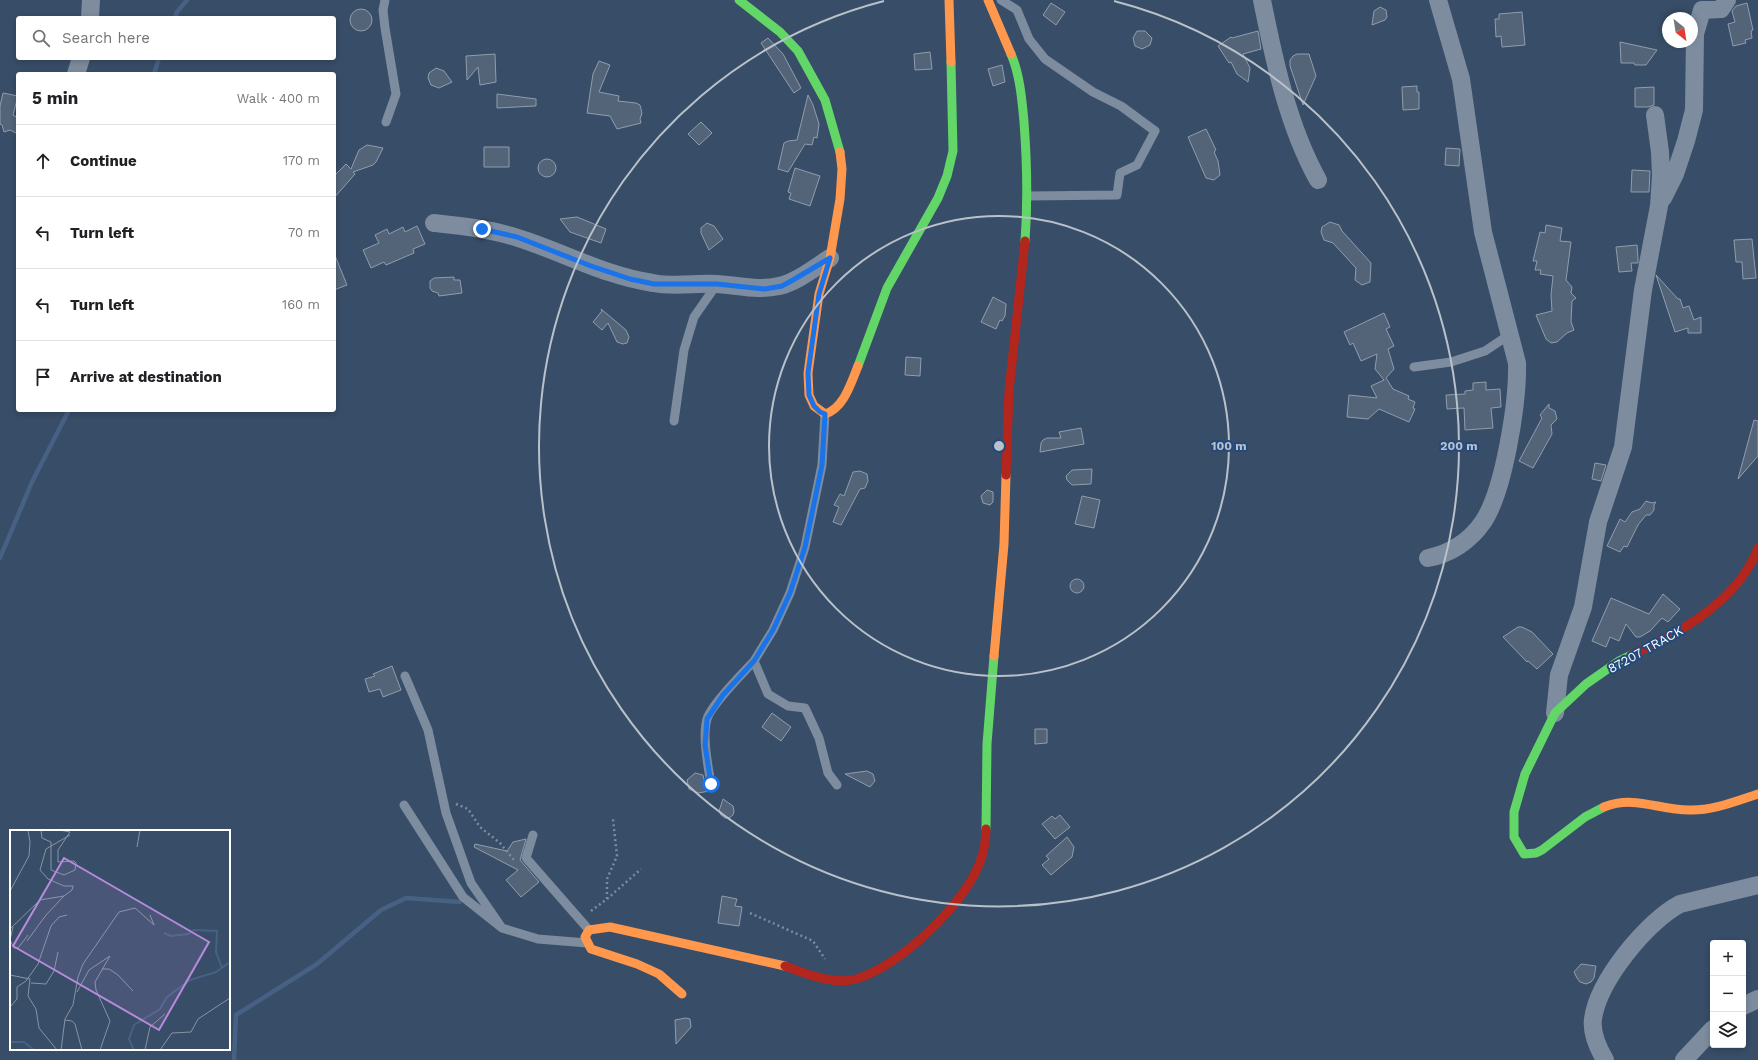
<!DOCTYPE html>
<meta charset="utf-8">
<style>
body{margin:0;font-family:"Work Sans",sans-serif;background:#f6f6f6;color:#202124}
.controls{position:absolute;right:12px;bottom:12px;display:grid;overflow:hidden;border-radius:4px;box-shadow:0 2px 6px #0003}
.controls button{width:36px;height:36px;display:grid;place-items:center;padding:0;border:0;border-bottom:1px solid #e0e0e0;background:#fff;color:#202124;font:20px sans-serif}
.compass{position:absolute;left:1662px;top:12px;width:36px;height:36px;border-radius:50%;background:#fff;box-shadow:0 2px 6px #0003;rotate:150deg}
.stop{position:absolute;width:12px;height:12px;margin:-9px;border:3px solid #1a73e8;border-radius:50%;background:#fff}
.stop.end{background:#1a73e8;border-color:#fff;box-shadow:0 1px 4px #0008}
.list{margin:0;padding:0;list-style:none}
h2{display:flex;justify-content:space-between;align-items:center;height:52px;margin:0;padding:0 16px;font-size:17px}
h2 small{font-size:13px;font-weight:400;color:#757577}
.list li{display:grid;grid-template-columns:26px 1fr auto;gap:12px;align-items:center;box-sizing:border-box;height:72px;padding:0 16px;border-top:1px solid #e0e0e0}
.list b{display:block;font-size:15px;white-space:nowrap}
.list em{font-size:13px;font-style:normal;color:#757577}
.icon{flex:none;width:22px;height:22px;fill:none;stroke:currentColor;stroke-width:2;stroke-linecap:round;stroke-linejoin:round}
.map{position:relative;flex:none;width:1758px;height:1060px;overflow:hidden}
.search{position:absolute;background:#fff;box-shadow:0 2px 6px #0003;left:16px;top:16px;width:320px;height:44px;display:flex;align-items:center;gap:10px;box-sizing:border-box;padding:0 14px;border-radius:4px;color:#757577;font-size:15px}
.panel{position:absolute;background:#fff;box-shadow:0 2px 6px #0003;left:16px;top:72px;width:320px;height:340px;border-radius:4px}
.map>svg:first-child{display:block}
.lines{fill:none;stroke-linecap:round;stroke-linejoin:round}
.stream{stroke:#466183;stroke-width:4.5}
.building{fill:#536479;stroke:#909dad}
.path{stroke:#7d8c9e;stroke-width:2.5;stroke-dasharray:2 3;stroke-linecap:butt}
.lane{stroke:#7d8c9e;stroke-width:9}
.street{stroke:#7d8c9e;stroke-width:18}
.fast{stroke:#63d668;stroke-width:9}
.slow{stroke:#ff974d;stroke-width:9}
.jam{stroke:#b3261e;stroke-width:9}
.route{stroke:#1a73e8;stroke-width:5}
.ring{fill:none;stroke:#b9c1ca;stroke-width:2}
.labels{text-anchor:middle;stroke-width:4;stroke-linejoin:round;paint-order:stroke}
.street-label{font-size:13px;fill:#fff;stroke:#244a7b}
.inset-river{fill:none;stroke:#466183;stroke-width:2}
.inset-road{fill:none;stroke:#8894a4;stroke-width:1}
.view{fill:#b68bdc;fill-opacity:0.15;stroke:#b68bdc;stroke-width:2}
.inset-edge{fill:none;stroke:#fff;stroke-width:2}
.centre{fill:#b9c1ca;stroke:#244a7b;stroke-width:2}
.ring-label{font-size:12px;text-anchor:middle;font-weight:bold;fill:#b9c1ca;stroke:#244a7b;stroke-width:4;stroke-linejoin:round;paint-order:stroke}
</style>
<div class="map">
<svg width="1758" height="1060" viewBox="0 0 1758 1060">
<rect width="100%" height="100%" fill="#384d67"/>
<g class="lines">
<path class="stream" d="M175,18L177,12L187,0
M154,74L159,58
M0,558L32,482L69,410
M234,1060L236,1015L317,964L381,910L406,898L460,902"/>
</g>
<path class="building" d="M1051,3L1065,12L1056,25L1043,15Z
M1747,3L1753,30L1751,31L1752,38L1745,40L1746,43L1733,46L1728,24L1735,22L1732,11L1736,6Z
M1380,7L1386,10L1387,17L1385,20L1372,25L1374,11Z
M350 20a11 11 0 1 1 22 0a11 11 0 1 1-22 0Z
M1522,12L1525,45L1502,47L1501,36L1496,37L1495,19H1499V14Z
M1137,31H1145L1152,38L1150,45L1142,49L1135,46L1133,38Z
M1258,31L1261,49L1243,54L1250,68L1248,82L1237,74L1231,62L1229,63L1218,46L1231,37L1232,38Z
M768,38L783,54L801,88L794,93L761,43Z
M1620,42L1657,50L1646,65H1635L1634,63H1621Z
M930,52L932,69L915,70L914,54Z
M495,54L496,82L480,85L478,67L467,80L466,56Z
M1297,54H1309L1316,76L1303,105L1290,66V60L1293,56Z
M599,61L610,65L599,92L619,96L618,101L636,103L640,105L642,113L640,119L641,123L617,129L610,116L587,113L593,74Z
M1002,65L1005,82L993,86L988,69Z
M436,68L444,71L452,82L439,88L431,85L428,78L429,73Z
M1417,86V92H1419V109L1403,110L1402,87Z
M1654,87V105L1648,107H1635V88Z
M3,93L18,96L13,115L18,118V134L10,130L4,132L2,125L0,124V106Z
M497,94L536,99V106L497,108Z
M808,95L813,105L819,124L817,138L814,137L812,145L805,144L788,172L778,169L784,143L788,141L797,140Z
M701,122L712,133L699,145L688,134Z
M1206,129L1216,150L1214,152L1218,161L1220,175L1214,180L1206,178L1188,137Z
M367,145L383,148L376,162L373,165L353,172L355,174L334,198V176L346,164L351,169L359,150Z
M484,147H509V167H484Z
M1446,148L1460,149L1459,166L1445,165Z
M538 168a9 9 0 1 1 18 0a9 9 0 1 1-18 0Z
M795,168L820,176L810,206L789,199L791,193L788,192Z
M1632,170L1650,171L1649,192H1631Z
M577,217L606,229L601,243L570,232L560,219Z
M1330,222L1339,225L1342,231L1371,263L1370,282L1362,285L1355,280L1356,268L1333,243L1324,240L1321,232L1322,227Z
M707,223L714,226L723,239L709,250L701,233V228Z
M1546,225L1562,228L1560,241L1571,242L1566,280L1572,287L1571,293L1576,298L1572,301L1571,322L1574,330L1567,333L1557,342L1551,343L1546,339L1536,315L1552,311L1551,295L1553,276L1540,274L1541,270H1535L1537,261H1533L1540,232L1545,233Z
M417,226L425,244L413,249L414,253L386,265L384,262L371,268L363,250L379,243L375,235L387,229L389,234L403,227L405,232Z
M1752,239L1756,278L1743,279L1742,262H1736L1734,240Z
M1637,245L1638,258V263H1631L1632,271L1619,272L1616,247Z
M334,253L347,285L334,290Z
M1656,275L1678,299H1680L1683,308L1689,306L1694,320L1701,317V333H1688V328L1675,332Z
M454,277V280H460L462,293L439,296L438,293L432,291L430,288V281L434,278Z
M993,297L1006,304L1005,316L1002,321L1000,320L996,329L981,322Z
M601,309L626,330L629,337L627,343L623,344L617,342L608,323L602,330L593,322L602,311Z
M1384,313L1390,327L1386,329L1394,346L1388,349L1394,369L1386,378L1393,389L1409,396L1408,399L1415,402L1413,408L1415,409L1409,422L1379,409L1368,419L1347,417L1349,395L1377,398L1371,386L1384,380L1375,369L1377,354L1361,361L1353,343L1350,345L1344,332Z
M906,357L921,358L920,376L905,375Z
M1486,382V390L1500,389L1501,407L1491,408L1493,428L1465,430L1464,408L1447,409L1446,395L1465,394V391L1473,390V383Z
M1549,404V408L1555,411L1557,419L1551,425L1552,434L1533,468L1519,461L1542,418L1540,415Z
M1754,420L1758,421V456L1738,479Z
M1081,428L1084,444L1040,452L1041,443L1043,440L1047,438H1061L1059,432Z
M1595,463L1606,465L1601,481L1592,479Z
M1092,469L1091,484L1072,485L1067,480L1066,476L1072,470Z
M860,471L867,474L868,481L865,488L860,489L841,525L833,522L839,507L834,505L840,494L844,496L853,472Z
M987,490L993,492V502L990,505L983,503L981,496Z
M1082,496L1100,500L1094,528L1075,524Z
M1646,501L1652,503L1656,502L1654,505V510L1650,515H1646L1638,525L1627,547L1624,546L1620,552L1607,546L1620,519L1625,522L1632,512L1640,509Z
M1070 586a7 7 0 1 1 14 0a7 7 0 1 1-14 0Z
M1663,594L1680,609L1668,622L1662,618L1650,631L1640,637H1636L1626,624L1619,641L1610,637L1606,647L1592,641L1611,598L1649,614Z
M1518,627H1522L1532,632L1553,654L1537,669L1528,661L1527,662L1503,637Z
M392,666L401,690L383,697L380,689L369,692L365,679L375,676L373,674Z
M772,713L791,727L781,741L762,727Z
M1035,729H1047V743L1035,744Z
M867,771L873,774L875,781L870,787L845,774Z
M695,773L703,775L705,785L710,791L698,793L689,789L687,780Z
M723,799L733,806L734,811L733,815L729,818H725L721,815L719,811Z
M1060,815L1070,827L1055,839L1042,824L1052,816L1055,819Z
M1067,837L1074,847L1072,857L1051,875L1042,865L1049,859L1046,856Z
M526,839L520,860L539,882L521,897L506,880L518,870L474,847L475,844L507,851L513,842Z
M722,896L737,899L735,906L742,907L739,926L718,923Z
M1581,964L1596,966L1594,978L1591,982L1586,984L1580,982L1577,978L1574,972Z
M686,1018L690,1019L691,1027L676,1044L675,1020Z"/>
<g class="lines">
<path class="path" d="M456,804L468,809L480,827L500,843L514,860
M607,899L641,869
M591,911L607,899V879L617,856L613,819
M750,913L813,941L825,959"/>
<path class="lane" d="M385,0L383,10L385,28L396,94L386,122
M1001,0L1017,10L1029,39L1045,59L1093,92L1121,106L1155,131L1137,165L1120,173L1117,195L1028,196
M1414,367L1451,362L1485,351L1509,335
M825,414L822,465L805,547L790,593L773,630L754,661L768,694L788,706L805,708L819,738L828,773L837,785
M674,421L684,350L694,317L717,284
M405,676L428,730L446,813L471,883L502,928
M711,784C708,766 702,737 707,719C711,705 743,673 754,661
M404,805L463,897L502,928L538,939L587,943
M533,835L526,858L589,930"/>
<path class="street" d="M1262,0C1274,60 1288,126 1318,180
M90,18L91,0
M76,74L81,58
M1663,198L1675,174L1686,141L1694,110L1695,34L1702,10L1721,9L1727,0
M434,223C462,226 491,229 518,238C563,252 605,276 653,283C673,287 696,283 716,284C738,285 758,291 779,286C797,282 814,268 830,258
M1428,558C1450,554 1470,541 1483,522C1504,491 1518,402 1517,363L1483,232L1461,79L1438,0
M1555,713L1559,675L1583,607L1598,522L1623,447L1643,290L1659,206L1661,175L1660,152L1655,115
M1743,1006L1758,999
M1605,1060C1598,1048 1591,1033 1593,1019C1598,981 1647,921 1680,904L1758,885
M1684,1060L1713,1029"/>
<path class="fast" d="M739,0L780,32L798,51L825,100L840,152
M1011,54C1020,75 1022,100 1024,122C1027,162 1028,201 1025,241
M858,366L887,288L938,198L947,176L953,151L951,62
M1604,807L1585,817L1542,850L1536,853L1524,854L1514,837V812L1525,774L1555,713L1586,684L1619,661L1631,655
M986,829L987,744L994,656"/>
<path class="slow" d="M949,0L951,62
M988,0L1011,54
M840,152L842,169L840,199L830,258L819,294L808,373L809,395L814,406L825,414C844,408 851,383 858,366
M994,656L1004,544L1006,475
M1604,807C1635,795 1658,810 1689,810C1712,811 1736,801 1758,794
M682,994L659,974L637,964L591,949L585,937L589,930L610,927L785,966"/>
<path class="jam" d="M1006,475L1009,391L1025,241
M1631,655C1680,633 1738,601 1758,548
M785,966C806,974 833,985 856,979C899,967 965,904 980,862C984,851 986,841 986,829"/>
</g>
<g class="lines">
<path class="route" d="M482,229L517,237L591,266L630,279L654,284H717L765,289L782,286L793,280L830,258L819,294L808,373L809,395L814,406L820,412L825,414L822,465L805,547L790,593L773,630L754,661L723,695L707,719L705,745L711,784"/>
</g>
<g class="ring">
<circle cx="999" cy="446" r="230"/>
<path d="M1114 1A460 460 0 1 1 884 1"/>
</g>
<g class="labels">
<g class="street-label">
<text transform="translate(1645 649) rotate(-29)" y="5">87207 TRACK</text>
</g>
</g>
<g transform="translate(10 830)">
<rect width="220" height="220" fill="#384d67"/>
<path class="inset-river" d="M154,103L161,106L178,104L184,100L207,101L206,122L212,138M0,212H14L24,220M124,220L119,209L124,195L150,179L157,167L180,150L206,142L220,132"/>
<path class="inset-road" d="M31,0L32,8L41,12V40L54,45L65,40L66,33L64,31L48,32V20L60,2L49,0M127,17L130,0M0,61L19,26L20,12L18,0M3,97L0,110L4,118H8L18,105M0,99L30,70L54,66L62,60L63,56H54L38,49L30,40L36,19L60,5M17,111L36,85L54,66M92,139H99L108,145L123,161M0,145L20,149L18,166L26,179L29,198L47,220M21,153L36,154L44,141L48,122M67,162L79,140L100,126L85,152L86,160L100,191L90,220M0,177L7,169V157L16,151L28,134L41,96L49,87L57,85M55,190L62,191L65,194L72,220M51,220L55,189L63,175L68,147L73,134L109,82L125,78L144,95L140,85M135,220L140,197L155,184M150,220L162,203L181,202L188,189L220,168"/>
<path class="view" d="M54,28L199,112L149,200L3,116Z"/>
<rect width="220" height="220" class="inset-edge"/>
</g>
<circle cx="999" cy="446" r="6" class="centre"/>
<g class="ring-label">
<text x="1229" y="450">100 m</text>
<text x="1459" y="450">200 m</text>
</g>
</svg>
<div class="controls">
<button>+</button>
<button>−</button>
<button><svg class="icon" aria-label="layers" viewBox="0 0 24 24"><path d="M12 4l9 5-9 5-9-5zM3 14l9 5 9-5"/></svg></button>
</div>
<svg class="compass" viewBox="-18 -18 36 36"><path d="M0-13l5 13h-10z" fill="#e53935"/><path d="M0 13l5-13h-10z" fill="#757577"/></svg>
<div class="stop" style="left:711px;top:784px"></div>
<div class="stop end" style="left:482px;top:229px"></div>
<div class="search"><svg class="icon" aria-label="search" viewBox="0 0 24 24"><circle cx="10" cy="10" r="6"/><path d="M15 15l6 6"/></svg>Search here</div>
<section class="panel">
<h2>5 min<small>Walk · 400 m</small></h2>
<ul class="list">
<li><svg class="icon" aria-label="ahead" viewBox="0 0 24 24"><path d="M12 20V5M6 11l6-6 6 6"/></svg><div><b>Continue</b></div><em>170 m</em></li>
<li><svg class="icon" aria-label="left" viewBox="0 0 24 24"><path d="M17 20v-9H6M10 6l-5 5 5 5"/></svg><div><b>Turn left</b></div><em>70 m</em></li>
<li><svg class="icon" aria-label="left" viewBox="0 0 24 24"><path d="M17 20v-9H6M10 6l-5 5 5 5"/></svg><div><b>Turn left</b></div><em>160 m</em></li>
<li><svg class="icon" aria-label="arrive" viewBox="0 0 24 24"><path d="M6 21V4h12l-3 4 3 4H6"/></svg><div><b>Arrive at destination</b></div></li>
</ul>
</section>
</div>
